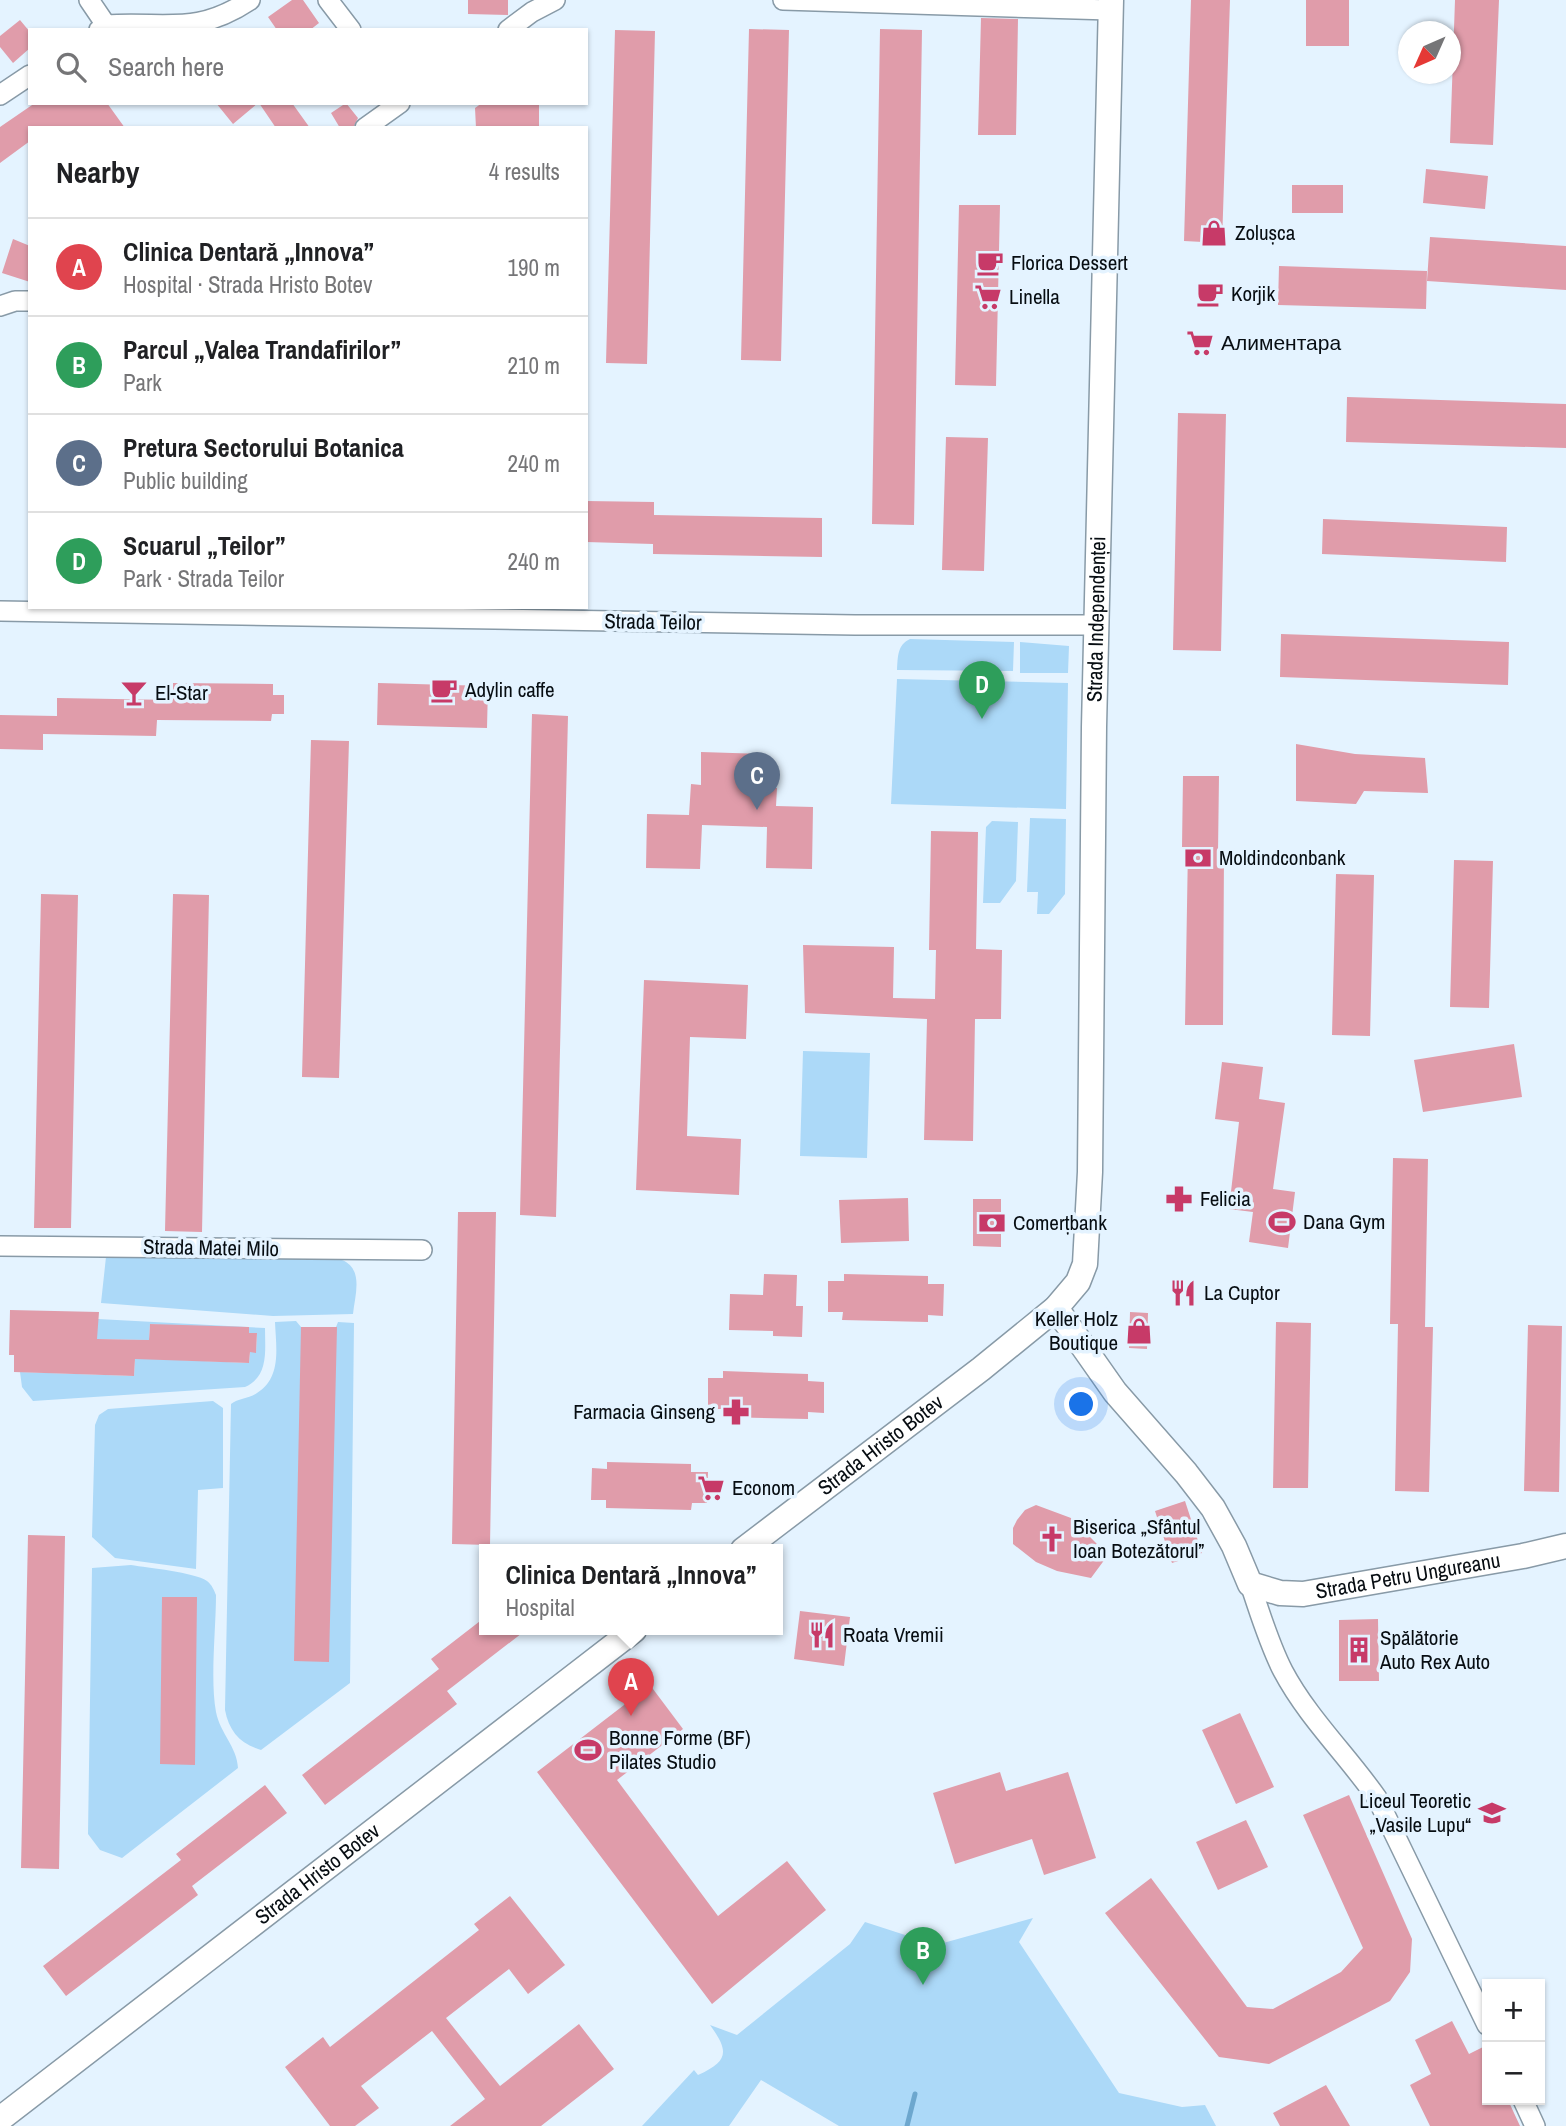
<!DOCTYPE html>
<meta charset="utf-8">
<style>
body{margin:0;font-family:"Archivo Narrow",sans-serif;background:#f6f6f6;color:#202124}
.controls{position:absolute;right:21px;bottom:21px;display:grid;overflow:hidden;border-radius:0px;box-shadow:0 2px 5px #0004}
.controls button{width:63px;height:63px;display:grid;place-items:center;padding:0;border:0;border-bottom:2px solid #e0e0e0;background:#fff;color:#202124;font:35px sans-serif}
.compass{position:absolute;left:1398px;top:21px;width:63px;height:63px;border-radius:50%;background:#fff;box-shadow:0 2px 5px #0004;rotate:225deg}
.you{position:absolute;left:1082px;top:1405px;width:24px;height:24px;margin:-18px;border:5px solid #fff;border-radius:50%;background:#1a73e8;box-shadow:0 0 0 10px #1a73e833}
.badge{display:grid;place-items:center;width:46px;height:46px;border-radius:50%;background:#0b8043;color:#fff;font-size:23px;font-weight:700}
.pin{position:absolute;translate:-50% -58px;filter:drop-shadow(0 2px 4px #0008)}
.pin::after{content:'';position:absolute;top:37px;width:24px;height:21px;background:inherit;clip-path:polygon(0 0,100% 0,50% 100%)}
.popup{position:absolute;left:479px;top:1544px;width:304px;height:91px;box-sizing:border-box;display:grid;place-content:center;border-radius:0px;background:#fff;filter:drop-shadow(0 2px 5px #0005);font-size:23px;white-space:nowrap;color:#757577}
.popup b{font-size:26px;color:#202124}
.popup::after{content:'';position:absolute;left:50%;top:100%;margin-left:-14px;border:14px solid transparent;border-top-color:#fff}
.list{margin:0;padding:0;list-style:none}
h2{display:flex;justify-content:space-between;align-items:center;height:91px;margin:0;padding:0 28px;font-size:30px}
h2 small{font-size:23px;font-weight:400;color:#757577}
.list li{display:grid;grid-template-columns:46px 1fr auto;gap:21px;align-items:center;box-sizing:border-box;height:98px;padding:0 28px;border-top:2px solid #e0e0e0}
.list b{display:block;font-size:26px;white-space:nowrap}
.list p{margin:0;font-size:23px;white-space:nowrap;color:#757577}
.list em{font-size:23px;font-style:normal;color:#757577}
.icon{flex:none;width:38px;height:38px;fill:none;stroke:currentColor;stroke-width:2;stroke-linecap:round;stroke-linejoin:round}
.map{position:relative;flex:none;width:1566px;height:2126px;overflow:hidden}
.search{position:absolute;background:#fff;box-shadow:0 2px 5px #0004;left:28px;top:28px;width:560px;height:77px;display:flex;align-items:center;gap:18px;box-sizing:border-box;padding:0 24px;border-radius:0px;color:#757577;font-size:26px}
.panel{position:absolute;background:#fff;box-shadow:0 2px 5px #0004;left:28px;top:126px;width:560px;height:483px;border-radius:0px}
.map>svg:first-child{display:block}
.green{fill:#acd9f8}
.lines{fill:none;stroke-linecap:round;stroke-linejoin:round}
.stream{stroke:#6da7ce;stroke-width:5}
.building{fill:#e09caa}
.minor-casing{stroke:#889aa7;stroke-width:22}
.major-casing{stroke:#889aa7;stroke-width:27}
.minor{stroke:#fff;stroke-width:19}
.major{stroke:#fff;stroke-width:24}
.labels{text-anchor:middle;stroke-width:7;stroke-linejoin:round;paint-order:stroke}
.poi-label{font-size:21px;fill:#070d12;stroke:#e4f3ff;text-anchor:start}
.street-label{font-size:21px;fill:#070d12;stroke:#e4f3ff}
</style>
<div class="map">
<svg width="1566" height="2126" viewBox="0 0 1566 2126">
<rect width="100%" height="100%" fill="#e4f3ff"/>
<path class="green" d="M910,639L1014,642L1013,671L897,670C898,657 897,645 910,639Z
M1020,642L1069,646L1068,673H1020Z
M897,679L1068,683L1066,809L891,804Z
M1030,818L1066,819L1065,894L1049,914H1037L1038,892H1027Z
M992,821L1018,822L1016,881L1000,903H983L986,827Z
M803,1051L870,1053L867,1158L800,1156Z
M156,1256L342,1260C364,1269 355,1295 353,1314L273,1316L101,1303L106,1257Z
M98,1319L265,1328C265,1351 269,1376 245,1387L33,1401L22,1387L20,1372L134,1376L135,1358L249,1363L250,1352H256L257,1334L150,1324L149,1340L87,1339Z
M296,1321L301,1327H336L338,1322L354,1323L350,1683L261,1750C240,1744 229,1731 225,1710L231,1404C238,1398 248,1399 257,1393C282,1377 276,1348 275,1322Z
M213,1401L223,1408V1488L198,1490L196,1569L115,1558L92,1537L95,1425L99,1415L108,1409Z
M131,1565C148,1568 194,1572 207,1581C212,1585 214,1590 216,1595C216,1629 210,1680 216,1712C220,1733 237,1747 238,1768L122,1858L100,1850L88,1834L92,1568Z
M1033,1918L1019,1942L1119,2093L1182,2107L1205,2105L1216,2126H839L761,2080L729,2126H642L694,2070L698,2075C729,2061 729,2051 710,2025L737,2035L850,1944L865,1922L936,1945Z"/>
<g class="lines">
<path class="stream" d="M907,2126L915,2094"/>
</g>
<path class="building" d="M292,0H303L319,23L310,30H277L268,17Z
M468,0H508V15L468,14Z
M1191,0H1230L1222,243L1184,241Z
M1306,0H1349V46H1306Z
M1455,0H1499L1493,145L1450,143Z
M981,18L1018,19L1016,135H978Z
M20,20L30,32V48L13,63L0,47V36Z
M749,29L789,30L781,361L741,360Z
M880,29L922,30L914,525L872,524Z
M615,30L655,31L647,364L606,363Z
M35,103H107L125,128H30V141L0,163V127Z
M216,103H258L233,124Z
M259,103H292L310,128H276Z
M346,103L358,118L353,128H340L331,113Z
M482,103H539V128H476L475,108Z
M1426,169L1488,176L1485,209L1423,203Z
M1292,185H1343V213H1292Z
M959,205H1000L996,386L955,385Z
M1430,237L1566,246V290L1427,281Z
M13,239L30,246V282L2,273Z
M1279,266L1427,271L1426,309L1278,305Z
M1347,397L1566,404V448L1346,442Z
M1178,413L1226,414L1221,651L1173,650Z
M946,437L988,438L984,571L942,570Z
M586,501L654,502V515L822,518V557L653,554V544L586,542Z
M1323,519L1507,527L1506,562L1322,554Z
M1281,634L1509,642L1508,685L1280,677Z
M173,683L273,684V695H284V714H272L271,721L157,720L156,736L43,734V750L0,749V715L57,716V698L173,700Z
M378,683L488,686L487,728L377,725Z
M532,714L568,716L556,1217L520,1215Z
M311,740L349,741L339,1078L302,1077Z
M1296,744L1355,754L1425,758L1428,793L1364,791L1356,804L1296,801Z
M701,752L766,754L765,788H777L776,806L813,807L812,869L766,868L767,827L702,825L700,869L646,868L647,814L689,815L691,784L701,785Z
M1183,776H1219L1218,852H1224L1223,1025H1185L1188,847H1182Z
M931,831L978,832L976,949L1002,950L1001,1019H975L973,1141L924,1140L927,1019L805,1013L803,945L894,947L893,998L935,999L936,950H929Z
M1454,860L1493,861L1489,1008L1450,1007Z
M1336,874L1374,875L1370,1036L1332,1035Z
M41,894L78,895L71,1228H34Z
M173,894L209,895L202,1232L165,1231Z
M644,980L748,985L746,1039L690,1037L687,1136L741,1139L739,1195L636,1190Z
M1514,1044L1522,1097L1423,1112L1414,1060Z
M1222,1062L1263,1067L1259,1099L1285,1103L1273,1189L1295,1192L1288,1248L1249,1242L1253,1212L1229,1209L1239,1122L1215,1119Z
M1393,1158L1428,1159L1425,1327H1433L1429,1492L1395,1491L1398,1324H1390Z
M908,1198L909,1241L841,1243L839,1200Z
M973,1199H1001V1247L973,1246Z
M458,1212H496L490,1545L452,1544Z
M764,1274L797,1275L796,1306H803L802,1337L773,1336V1331L729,1330L730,1294L763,1295Z
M844,1274L928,1276V1284H944L943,1316L928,1315V1322L842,1320L843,1312H828V1281H844Z
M10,1310L99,1312L97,1339L149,1340L150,1324L249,1327V1333H257L256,1353L250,1352L249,1363L135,1359L134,1376L14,1372V1355H9Z
M1130,1312L1148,1313L1147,1349L1129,1348Z
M1276,1322L1311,1323L1308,1488H1273Z
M1528,1325L1562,1326L1559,1492L1524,1491Z
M301,1327H337L329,1662L294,1661Z
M723,1371L808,1374V1381L824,1382V1413L808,1412V1419L722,1417V1409H708V1378H723Z
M607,1462L691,1464V1472H708L707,1503H692L691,1510L606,1508V1500H591L592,1468L607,1469Z
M1185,1501L1202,1553L1172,1563L1155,1511Z
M1036,1505L1071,1518L1108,1555L1091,1578L1057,1571L1036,1562L1013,1544V1528L1017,1520L1025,1510Z
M28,1535L65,1536L59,1869L21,1868Z
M162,1597H197L195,1765L160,1764Z
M800,1611L850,1617L844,1666L794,1659Z
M484,1618V1630H526L447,1691L457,1704L325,1805L302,1775L439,1669L431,1659Z
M1378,1619L1379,1681H1339V1620Z
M650,1685L683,1729L617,1780L718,1916L787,1861L826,1910L712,2004L537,1772Z
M1240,1713L1274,1787L1236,1804L1202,1730Z
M1000,1772L1006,1791L1068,1772L1096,1858L1044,1875L1032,1839L955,1864L933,1793Z
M265,1785L287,1813L192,1886L198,1895L66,1996L43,1966L181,1860L176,1854Z
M1349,1795L1412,1939L1410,1972L1390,2001L1269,2064L1219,2057L1105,1913L1151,1878L1247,2007L1273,2009L1341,1972L1363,1948L1303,1815Z
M1246,1820L1268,1867L1218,1890L1196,1842Z
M510,1896L565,1965L528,1994L509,1969L446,2018L500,2086L579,2024L614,2069L541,2126H450L485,2099L432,2031L361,2086L379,2108L355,2126H330L285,2067L323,2037L330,2047L479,1930L474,1924Z
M1452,2021L1469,2054L1483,2047L1487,2056V2100H1508L1520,2126H1430L1410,2085L1431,2074L1415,2040Z
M1326,2085L1350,2126H1280L1273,2113Z"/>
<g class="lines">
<g class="minor-casing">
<path id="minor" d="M89,0L106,25L99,30
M328,0L351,30
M783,0L1110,10
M106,25C166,21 196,36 250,0
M508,30L532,12L555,0
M0,95L30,75
M365,128L400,103
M0,306L15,301H30
M0,611L855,625H1096
M0,1246L422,1250
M1250,1584C1260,1613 1269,1644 1283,1671C1308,1718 1347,1755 1377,1798L1487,2025
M1523,2100L1535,2126"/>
</g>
<g class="major-casing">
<g id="major">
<path id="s1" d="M1056,1308L1115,1392L1186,1473L1213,1508L1234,1546L1250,1584L1280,1593L1303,1594L1523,1556L1566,1546"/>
<path id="s2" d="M743,1550L981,1369L1056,1308L1078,1282L1085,1264L1090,1172L1094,727L1111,0"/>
<path id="s3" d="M0,2119L634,1630"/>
</g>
</g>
<use href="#minor" class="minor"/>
<use href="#major" class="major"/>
</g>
<defs>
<g id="shop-bare" transform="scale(2.1)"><path d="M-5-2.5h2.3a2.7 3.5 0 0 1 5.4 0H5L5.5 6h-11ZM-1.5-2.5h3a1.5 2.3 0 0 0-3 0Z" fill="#c73a68" stroke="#e4f3ff" stroke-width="2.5" paint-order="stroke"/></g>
<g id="cafe-bare" transform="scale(2.1)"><path d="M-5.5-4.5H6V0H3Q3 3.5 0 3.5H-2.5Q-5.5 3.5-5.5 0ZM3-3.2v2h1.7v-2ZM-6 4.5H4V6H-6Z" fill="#c73a68" stroke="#e4f3ff" stroke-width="2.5" paint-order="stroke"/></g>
<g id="supermarket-bare" transform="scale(2.1)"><path d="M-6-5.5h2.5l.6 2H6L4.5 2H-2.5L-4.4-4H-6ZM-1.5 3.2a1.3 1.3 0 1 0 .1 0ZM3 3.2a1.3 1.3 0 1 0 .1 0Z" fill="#c73a68" stroke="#e4f3ff" stroke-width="2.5" paint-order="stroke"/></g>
<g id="bar-bare" transform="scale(2.1)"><path d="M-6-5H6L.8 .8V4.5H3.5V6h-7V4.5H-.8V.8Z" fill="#c73a68" stroke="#e4f3ff" stroke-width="2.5" paint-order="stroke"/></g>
<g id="bank-bare" transform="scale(2.1)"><path d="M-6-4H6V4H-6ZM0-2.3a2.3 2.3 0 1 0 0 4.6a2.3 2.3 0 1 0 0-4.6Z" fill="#c73a68" stroke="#e4f3ff" stroke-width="2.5" paint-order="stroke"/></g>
<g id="pharmacy-bare" transform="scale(2.1)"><path d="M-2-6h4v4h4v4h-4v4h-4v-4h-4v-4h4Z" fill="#c73a68" stroke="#e4f3ff" stroke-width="2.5" paint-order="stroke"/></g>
<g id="stadium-bare" transform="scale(2.1)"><path d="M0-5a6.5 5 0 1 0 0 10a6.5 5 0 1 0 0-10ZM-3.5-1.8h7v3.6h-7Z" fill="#c73a68" stroke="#e4f3ff" stroke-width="2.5" paint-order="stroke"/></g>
<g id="restaurant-bare" transform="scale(2.1)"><path d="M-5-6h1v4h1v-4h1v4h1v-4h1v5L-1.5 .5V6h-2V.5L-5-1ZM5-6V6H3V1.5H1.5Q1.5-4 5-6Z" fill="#c73a68" stroke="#e4f3ff" stroke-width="2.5" paint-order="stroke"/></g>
<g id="church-bare" transform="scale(2.1)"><path d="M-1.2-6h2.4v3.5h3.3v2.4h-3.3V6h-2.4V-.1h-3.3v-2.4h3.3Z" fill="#c73a68" stroke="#e4f3ff" stroke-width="2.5" paint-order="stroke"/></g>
<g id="building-bare" transform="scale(2.1)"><path d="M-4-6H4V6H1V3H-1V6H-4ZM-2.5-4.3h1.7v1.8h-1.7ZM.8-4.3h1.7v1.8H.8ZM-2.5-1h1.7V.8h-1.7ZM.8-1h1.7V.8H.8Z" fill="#c73a68" stroke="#e4f3ff" stroke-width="2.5" paint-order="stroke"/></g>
<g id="school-bare" transform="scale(2.1)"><path d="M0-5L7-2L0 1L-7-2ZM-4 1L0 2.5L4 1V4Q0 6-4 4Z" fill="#c73a68" stroke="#e4f3ff" stroke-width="2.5" paint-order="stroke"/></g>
</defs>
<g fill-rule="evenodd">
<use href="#shop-bare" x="1214" y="233"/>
<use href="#cafe-bare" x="990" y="263"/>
<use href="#cafe-bare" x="1210" y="294"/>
<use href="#supermarket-bare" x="988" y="297"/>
<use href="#supermarket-bare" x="1200" y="343"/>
<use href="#cafe-bare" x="444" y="690"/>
<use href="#bar-bare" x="134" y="693"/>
<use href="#bank-bare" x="1198" y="858"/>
<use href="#pharmacy-bare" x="1179" y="1199"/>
<use href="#stadium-bare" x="1282" y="1222"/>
<use href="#bank-bare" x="992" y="1223"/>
<use href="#restaurant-bare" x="1183" y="1293"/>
<use href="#shop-bare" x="1139" y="1331"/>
<use href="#pharmacy-bare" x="736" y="1412"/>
<use href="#supermarket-bare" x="711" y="1488"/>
<use href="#church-bare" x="1052" y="1539"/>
<use href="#restaurant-bare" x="822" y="1635"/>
<use href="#building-bare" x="1359" y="1650"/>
<use href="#stadium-bare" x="588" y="1750"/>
<use href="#school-bare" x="1492" y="1813"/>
</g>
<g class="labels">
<g class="poi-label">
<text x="1235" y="240">Zolușca</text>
<text x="1011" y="270">Florica Dessert</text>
<text x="1231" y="301">Korjik</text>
<text x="1009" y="304">Linella</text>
<text x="1221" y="350">Алиментара</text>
<text x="465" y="697">Adylin caffe</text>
<text x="155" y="700">El-Star</text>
<text x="1219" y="865">Moldindconbank</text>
<text x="1200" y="1206">Felicia</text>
<text x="1303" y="1229">Dana Gym</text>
<text x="1013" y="1230">Comerțbank</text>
<text x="1204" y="1300">La Cuptor</text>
<text x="1118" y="1326" text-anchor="end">Keller Holz<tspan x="1118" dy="24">Boutique</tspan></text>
<text x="715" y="1419" text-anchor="end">Farmacia Ginseng</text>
<text x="732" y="1495">Econom</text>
<text x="1073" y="1534">Biserica „Sfântul<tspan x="1073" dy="24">Ioan Botezătorul”</tspan></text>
<text x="843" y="1642">Roata Vremii</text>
<text x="1380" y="1645">Spălătorie<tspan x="1380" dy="24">Auto Rex Auto</tspan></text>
<text x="609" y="1745">Bonne Forme (BF)<tspan x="609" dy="24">Pilates Studio</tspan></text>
<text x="1471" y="1808" text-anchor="end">Liceul Teoretic<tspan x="1471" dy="24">„Vasile Lupu“</tspan></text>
</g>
<g class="street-label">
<text dy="7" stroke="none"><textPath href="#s2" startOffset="1094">Strada Independenței</textPath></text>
<text transform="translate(653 622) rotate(1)" y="7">Strada Teilor</text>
<text transform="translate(211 1248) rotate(1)" y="7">Strada Matei Milo</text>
<text dy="7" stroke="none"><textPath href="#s2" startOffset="173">Strada Hristo Botev</textPath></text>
<text dy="7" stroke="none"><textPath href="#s1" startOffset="500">Strada Petru Ungureanu</textPath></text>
<text dy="7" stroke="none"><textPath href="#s3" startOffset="401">Strada Hristo Botev</textPath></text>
</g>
</g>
</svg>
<div class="controls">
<button>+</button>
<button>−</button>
</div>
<svg class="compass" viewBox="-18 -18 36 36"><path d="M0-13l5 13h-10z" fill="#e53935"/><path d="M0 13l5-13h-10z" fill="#757577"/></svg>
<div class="you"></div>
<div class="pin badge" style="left:631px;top:1716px;background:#e0444e">A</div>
<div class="popup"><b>Clinica Dentară „Innova”</b>Hospital</div>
<div class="pin badge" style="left:923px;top:1985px;background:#2e9e5b">B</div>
<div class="pin badge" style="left:757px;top:810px;background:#5c6f8a">C</div>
<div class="pin badge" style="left:982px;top:719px;background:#2e9e5b">D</div>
<div class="search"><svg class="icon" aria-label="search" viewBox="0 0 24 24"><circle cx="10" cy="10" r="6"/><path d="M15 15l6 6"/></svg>Search here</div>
<section class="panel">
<h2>Nearby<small>4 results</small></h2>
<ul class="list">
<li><span class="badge" style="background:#e0444e">A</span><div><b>Clinica Dentară „Innova”</b><p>Hospital · Strada Hristo Botev</p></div><em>190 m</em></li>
<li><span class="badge" style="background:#2e9e5b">B</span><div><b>Parcul „Valea Trandafirilor”</b><p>Park</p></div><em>210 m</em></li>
<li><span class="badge" style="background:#5c6f8a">C</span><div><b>Pretura Sectorului Botanica</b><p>Public building</p></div><em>240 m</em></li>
<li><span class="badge" style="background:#2e9e5b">D</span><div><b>Scuarul „Teilor”</b><p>Park · Strada Teilor</p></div><em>240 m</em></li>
</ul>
</section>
</div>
